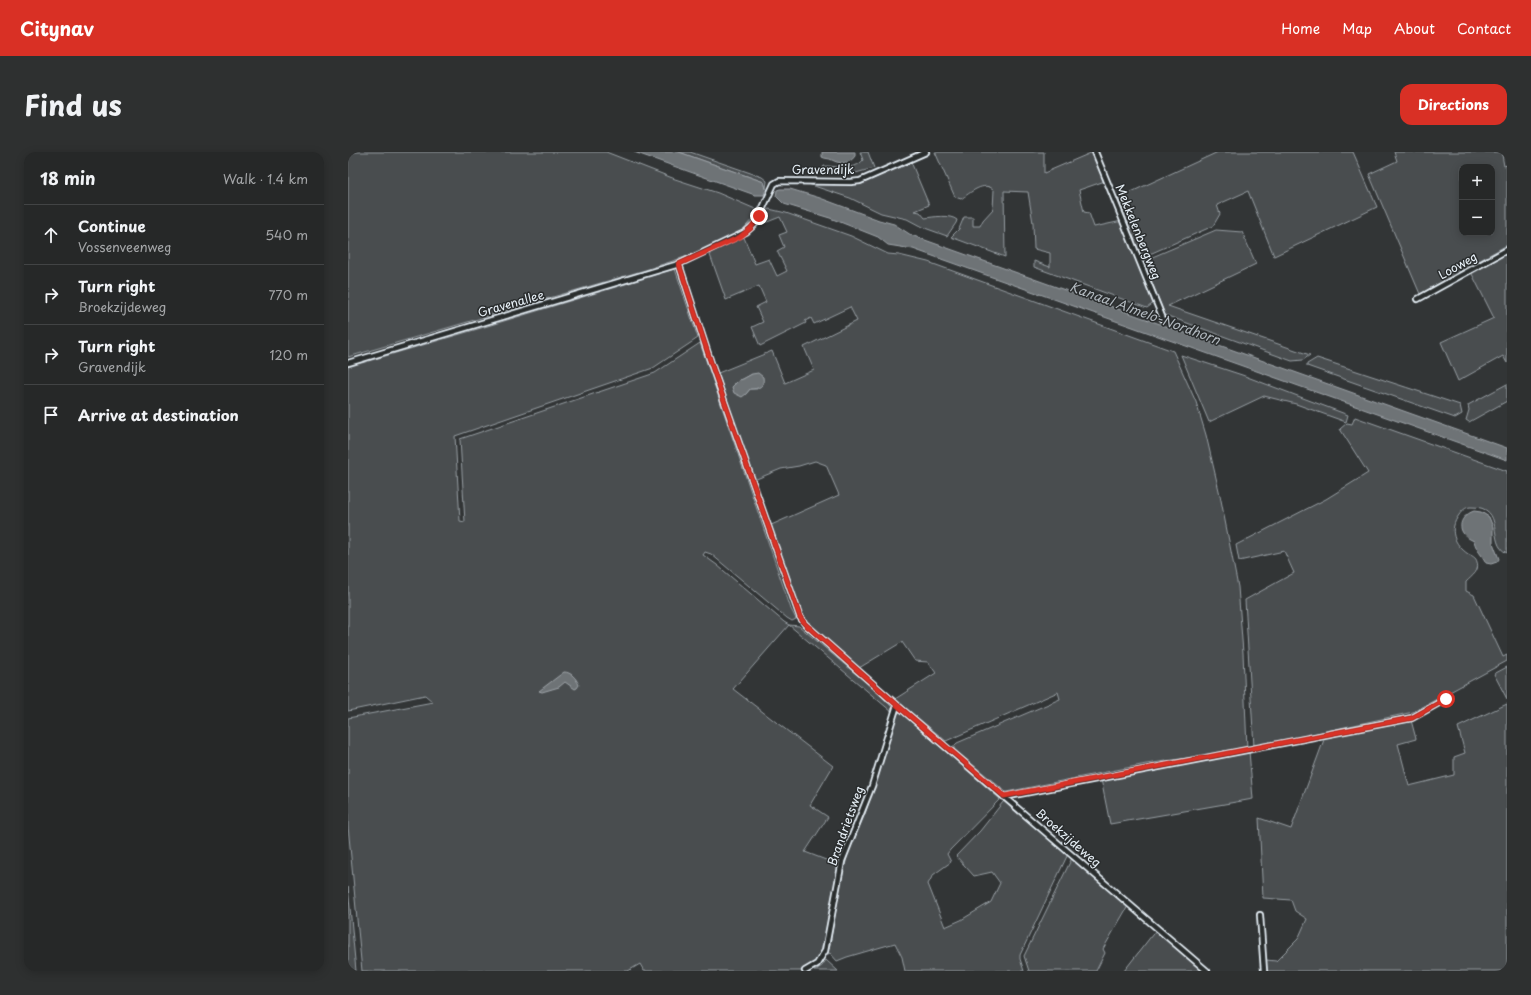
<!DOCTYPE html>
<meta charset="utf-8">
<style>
body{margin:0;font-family:"Playpen Sans",sans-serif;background:#2e3030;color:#f1f3f6}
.controls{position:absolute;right:12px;top:12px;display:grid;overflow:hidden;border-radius:8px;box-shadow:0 2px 10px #0003}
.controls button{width:36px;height:36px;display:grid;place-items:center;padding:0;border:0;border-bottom:1px solid #424445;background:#262828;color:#f1f3f6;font:20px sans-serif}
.stop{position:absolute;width:12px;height:12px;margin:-9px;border:3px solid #d93025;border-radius:50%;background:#fff}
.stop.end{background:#d93025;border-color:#fff;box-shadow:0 1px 4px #0008}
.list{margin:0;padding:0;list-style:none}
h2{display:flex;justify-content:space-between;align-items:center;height:52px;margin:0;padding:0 16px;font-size:17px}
h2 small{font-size:13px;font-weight:400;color:#a4a6a8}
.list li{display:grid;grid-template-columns:26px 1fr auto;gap:12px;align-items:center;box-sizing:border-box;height:60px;padding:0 16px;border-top:1px solid #424445}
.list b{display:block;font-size:15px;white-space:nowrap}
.list p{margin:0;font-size:13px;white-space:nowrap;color:#a4a6a8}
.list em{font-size:13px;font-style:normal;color:#a4a6a8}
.icon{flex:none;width:22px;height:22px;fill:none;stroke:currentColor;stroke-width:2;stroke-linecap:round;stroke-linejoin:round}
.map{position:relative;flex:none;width:1159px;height:819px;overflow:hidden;border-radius:12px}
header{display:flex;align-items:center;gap:24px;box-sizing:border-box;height:56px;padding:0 20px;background:#d93025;color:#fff}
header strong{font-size:19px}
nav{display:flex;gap:22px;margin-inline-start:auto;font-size:14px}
.intro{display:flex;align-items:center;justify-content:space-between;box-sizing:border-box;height:96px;padding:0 24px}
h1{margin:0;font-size:28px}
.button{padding:10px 18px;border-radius:12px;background:#d93025;color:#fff;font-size:14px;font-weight:700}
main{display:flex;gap:24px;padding:0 24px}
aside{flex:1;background:#262828;border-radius:12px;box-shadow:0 2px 10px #0003}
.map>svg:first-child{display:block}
.green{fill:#494d4f;stroke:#989fa4;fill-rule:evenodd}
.water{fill:#6e7376;stroke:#9fa5aa}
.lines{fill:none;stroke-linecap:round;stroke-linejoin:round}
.minor-casing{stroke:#e8f1f8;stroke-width:8}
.minor{stroke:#2a2d2e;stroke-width:4.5}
.route{stroke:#d93025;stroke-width:5}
.labels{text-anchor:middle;stroke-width:3;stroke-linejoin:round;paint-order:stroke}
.street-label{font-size:12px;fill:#e8f1f8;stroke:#2a2d2e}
.water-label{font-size:13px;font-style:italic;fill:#b1b8be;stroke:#2a2d2e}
</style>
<header>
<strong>Citynav</strong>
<nav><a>Home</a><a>Map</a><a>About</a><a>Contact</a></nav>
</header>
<div class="intro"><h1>Find us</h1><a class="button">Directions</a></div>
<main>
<aside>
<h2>18 min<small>Walk · 1.4 km</small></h2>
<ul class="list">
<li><svg class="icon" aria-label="ahead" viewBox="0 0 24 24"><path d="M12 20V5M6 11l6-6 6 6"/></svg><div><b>Continue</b><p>Vossenveenweg</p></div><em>540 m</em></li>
<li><svg class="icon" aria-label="right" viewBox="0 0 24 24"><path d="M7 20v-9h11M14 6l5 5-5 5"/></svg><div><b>Turn right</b><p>Broekzijdeweg</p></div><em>770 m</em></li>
<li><svg class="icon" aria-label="right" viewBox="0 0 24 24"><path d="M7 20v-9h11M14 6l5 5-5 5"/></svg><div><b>Turn right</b><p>Gravendijk</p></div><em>120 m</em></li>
<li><svg class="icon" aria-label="arrive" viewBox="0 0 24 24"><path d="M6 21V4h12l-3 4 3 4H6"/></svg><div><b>Arrive at destination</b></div></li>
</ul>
</aside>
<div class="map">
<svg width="1159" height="819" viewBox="0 0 1159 819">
<rect width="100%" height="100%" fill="#323536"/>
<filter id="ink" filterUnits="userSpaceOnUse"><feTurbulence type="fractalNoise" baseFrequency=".025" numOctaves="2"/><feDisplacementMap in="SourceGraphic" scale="8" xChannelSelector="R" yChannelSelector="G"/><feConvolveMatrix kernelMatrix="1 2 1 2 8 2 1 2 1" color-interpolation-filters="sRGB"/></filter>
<g filter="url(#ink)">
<path class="green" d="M0,0H258L327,27L370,41L412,59C405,65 400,73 393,79C367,97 327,108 297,118L0,205Z
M331,0H342L414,25L419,29L418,37L416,30Z
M512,0H520L526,16L504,22L473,21L476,14C488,14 507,19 515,8Z
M587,0H696V21L745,0L757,29L731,38L736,60L741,61L746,75L774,69L807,150L799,156L686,115V109L702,115V101L686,97L685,71L680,40L656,39L657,105L603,85L611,77L616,65H625V74H632L635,68L645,57L646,38C636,28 622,41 613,47L607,45Z
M870,0H1005L1029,55L926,104L900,39L869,53L872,62L865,74L804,101L793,104L770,46Z
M1046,0H1157L1158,2L1154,3L1156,14L1159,13V93L1072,142L1021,22L1049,9ZM1114,15H1144V81H1114Z
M563,10L581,53L567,59L572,60L577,66C585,65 602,62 609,68L608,71L599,84L574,75L559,67L533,61L502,46L454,30H512L522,28Z
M421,57L438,61L503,84L540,102L551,103L580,110L825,199L848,250L858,283L872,343L890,435L895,501L899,597L798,612L658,640L606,597V594L609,591L712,547L710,540L598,589L547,547L588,521L580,510L567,509L554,490L511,516L461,474L448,454L421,374L491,343L478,313L467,309L451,314L433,317L406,328L370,221L424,199L437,231L466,218L456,195L509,169L502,155L466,172L463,166L457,169L458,171L412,194L404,175L415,170L408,155L418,150L411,134L378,148L361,100L395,83L407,112L421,107L429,124L439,119L429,99L436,95L431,83L439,80L432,65L409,74L418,59ZM404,222L409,237H402L398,242L386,232Z
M868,78L894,80L908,112L820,154L962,203L955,208L944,209L817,163L795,109Z
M1159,100V211L1155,204L1110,229L1093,190L1146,166L1123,120Z
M327,117L350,186L305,216L107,284L112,369L117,370L112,287L307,221L352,191L443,457L448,467L444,469L439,466L363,402L357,400L355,403L369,413L436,470L441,473L451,474L528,539L544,555V560L441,473L385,537L485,614L462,653L480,665L457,700L491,713L474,805L470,811L454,819H296L292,812L280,819H14L0,674V566L85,550L77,543L0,559V215L133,176Z
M833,203L894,223L1000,263L998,270L948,252L916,244L861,270Z
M969,206L1112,253L1114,262L1107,266L959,214V212Z
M1159,232V249L1121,270L1118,268L1121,258L1120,253Z
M1007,265L1159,319V401C1138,392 1159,354 1123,355C1117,355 1114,359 1111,363C1100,378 1106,392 1120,402C1124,404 1128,405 1129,410C1132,419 1124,424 1118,430V439L1126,443L1155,505L1159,503V509L1065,560L906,595L897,448L946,421L936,399L891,409L888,393L978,347L1020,321L992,277L999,271L1004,272Z
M1159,515V547L1146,522Z
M1159,552V819H919L918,808L928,809L950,787L959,767L947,759L943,748L915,746L911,666L943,677L977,585L1063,568L1068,587L1050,592L1061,634L1106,623V605L1117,601L1110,575Z
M552,560L652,647L602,698L599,702L603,710L585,723L580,732L597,775L613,768L643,750L652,731L644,720L626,724L608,704L632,679L655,650L658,648L720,702L672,803V807L676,819H557L554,805L547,791L499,805L489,809L482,801L480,802L492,735L500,701L517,662L544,579L547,564Z
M901,599L905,647L762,672L753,627Z
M724,706L780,754L755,797L757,801L748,819H681L676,804Z
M0,735L8,819H0Z
M808,778L814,784L855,819H776Z
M478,808L490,819H466L474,814Z"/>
<path class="water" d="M286,0H331L416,30L418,37L416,43H407Z
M474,0H507V4C501,13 492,12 484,8C481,6 477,7 474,5Z
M432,37H442L472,46L531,68L546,72L563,83L1159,296V308L565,97L540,93L530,85L482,66L436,52L428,44L429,38Z
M410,221L415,225C417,235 410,237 402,237L398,242L394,245L386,241L384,235L391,228L395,227L404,222Z
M1126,359L1133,360L1141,365L1145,375V391L1151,407L1149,410L1143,412L1138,411C1134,402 1129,400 1126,389C1108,382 1109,365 1126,359Z
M216,520C223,520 228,526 231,533L229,536L227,537L217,530L211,535L194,540L191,539Z"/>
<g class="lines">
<g class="minor-casing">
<path id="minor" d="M747,0L815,167
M331,112L365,217L452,465L457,472L549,553L859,819
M1070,147L1159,98
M0,211L331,112L398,80L408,71L426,32L431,29L503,30L512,29L578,0
M656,645L1064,566L1098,547
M912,763L916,819
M457,819L469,812L477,799L494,709L524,634L549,553"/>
</g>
<use href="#minor" class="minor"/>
</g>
</g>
<g class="lines" filter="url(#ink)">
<path class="route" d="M411,64L403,76L392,85L331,112L365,217L452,465L457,472L549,553L656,644L1064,566L1098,547"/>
</g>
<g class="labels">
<g class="street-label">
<text x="475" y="22">Gravendijk</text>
<text transform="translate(790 80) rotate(68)" y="4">Mekkelenbergweg</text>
<text transform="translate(1110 114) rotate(-29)" y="4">Looweg</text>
<text transform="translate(163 152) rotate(-16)" y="4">Gravenallee</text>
<text transform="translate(498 674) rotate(-70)" y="4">Brandrietsweg</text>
<text transform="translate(720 686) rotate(41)" y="4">Broekzijdeweg</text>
</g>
<g class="water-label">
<text transform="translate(797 161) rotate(20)" y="5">Kanaal Almelo-Nordhorn</text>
</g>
</g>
</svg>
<div class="controls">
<button>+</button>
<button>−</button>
</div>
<div class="stop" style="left:1098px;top:547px"></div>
<div class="stop end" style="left:411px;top:64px"></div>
</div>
</main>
